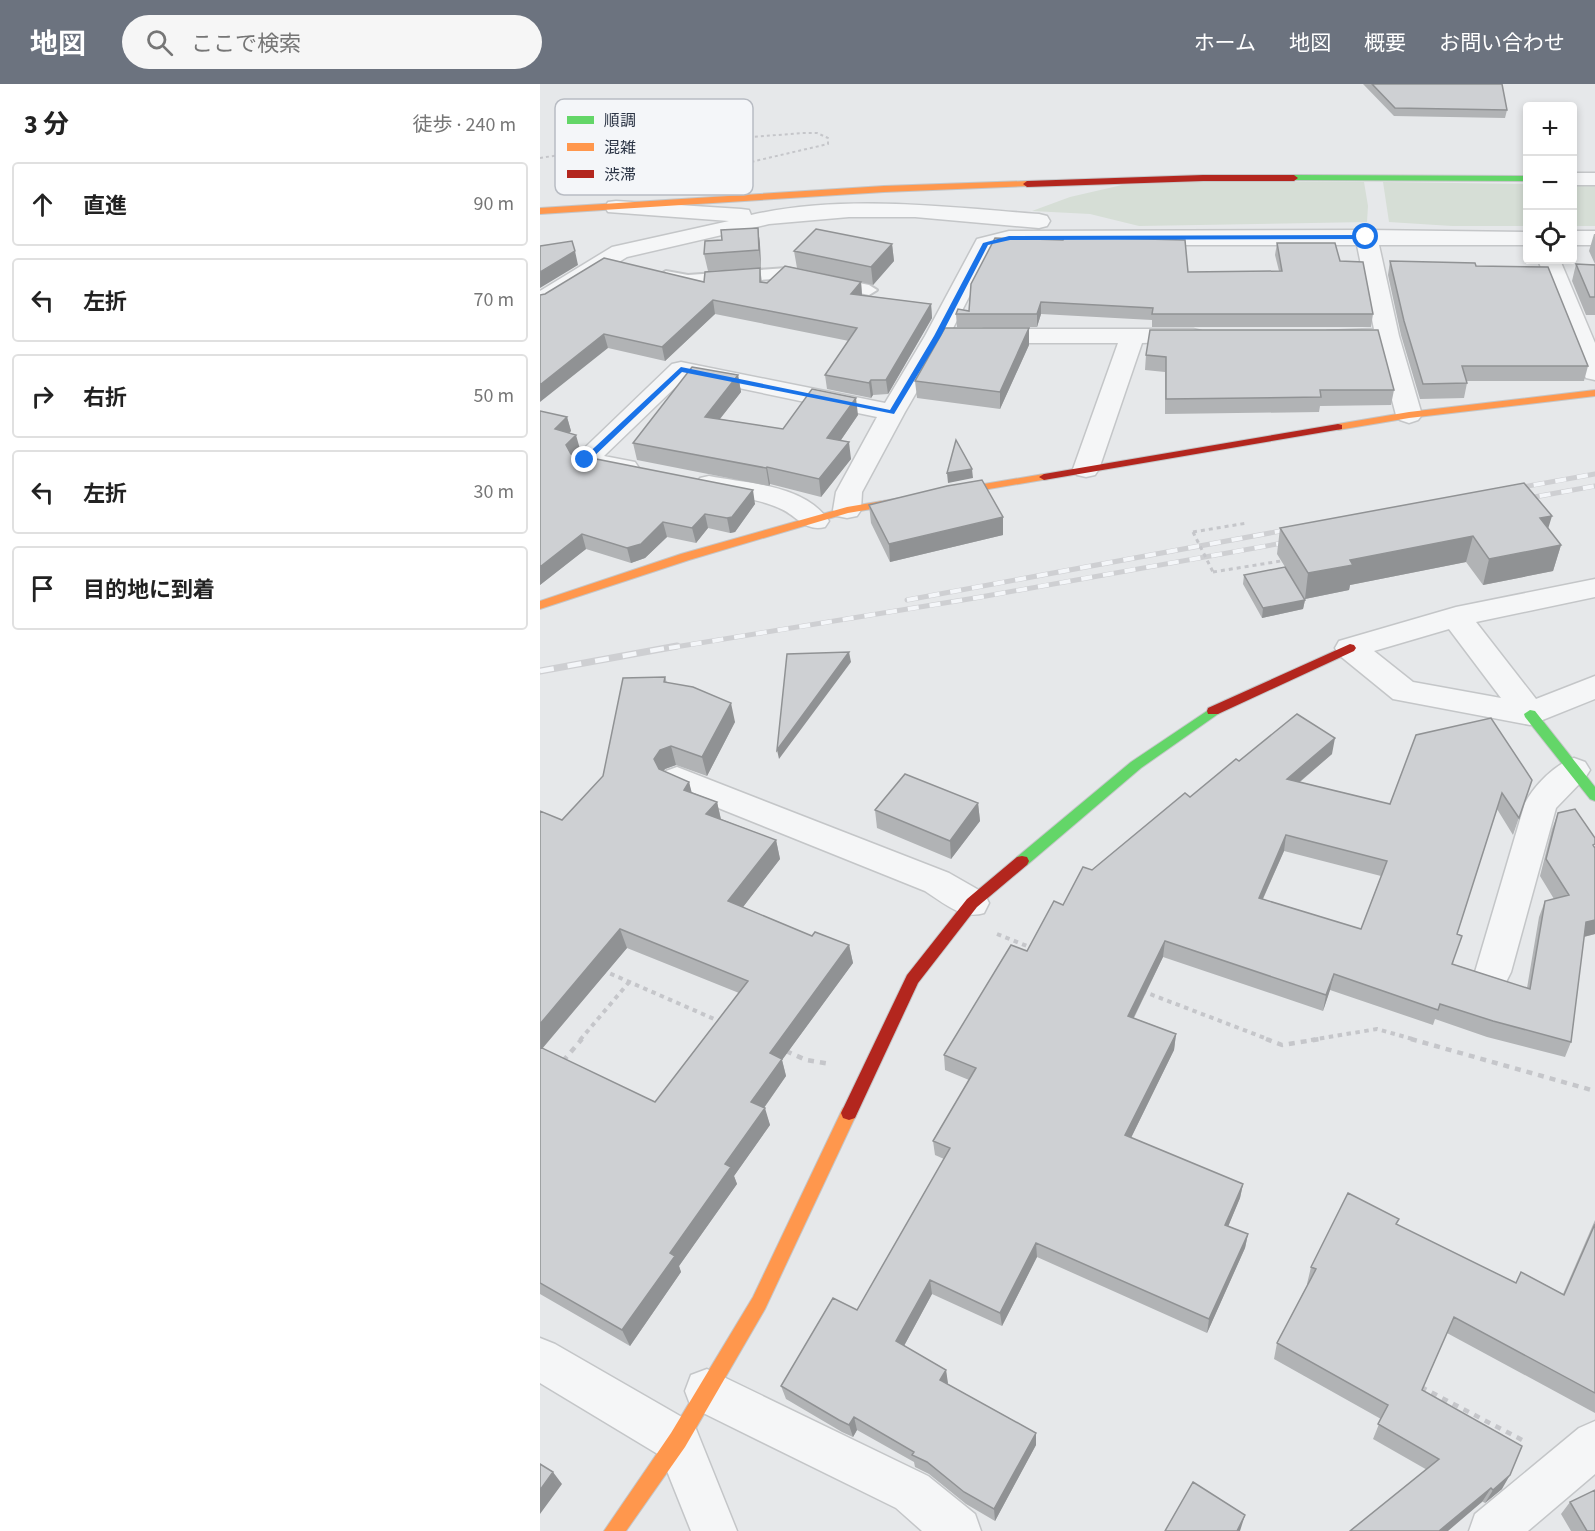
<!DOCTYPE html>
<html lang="ja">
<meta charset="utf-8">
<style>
body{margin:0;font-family:"Source Sans 3","Noto Sans JP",sans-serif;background:#f6f6f6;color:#222}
.controls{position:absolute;right:18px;top:18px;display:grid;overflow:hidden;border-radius:6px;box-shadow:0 3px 9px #0003}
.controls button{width:54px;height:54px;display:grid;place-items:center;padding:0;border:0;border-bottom:2px solid #e0e0e0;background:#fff;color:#222;font:30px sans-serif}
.stop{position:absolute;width:18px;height:18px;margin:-14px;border:4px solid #1a73e8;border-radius:50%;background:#fff}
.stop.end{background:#1a73e8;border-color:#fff;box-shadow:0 2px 6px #0008}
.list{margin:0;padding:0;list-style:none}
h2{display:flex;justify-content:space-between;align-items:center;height:78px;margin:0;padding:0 24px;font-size:26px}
h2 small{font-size:20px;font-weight:400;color:#767676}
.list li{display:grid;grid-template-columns:39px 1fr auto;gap:18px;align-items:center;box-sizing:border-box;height:84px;margin:0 12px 12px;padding:0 12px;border:2px solid #e0e0e0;border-radius:6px}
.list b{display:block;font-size:22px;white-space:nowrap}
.list em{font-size:20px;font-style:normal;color:#767676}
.icon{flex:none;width:33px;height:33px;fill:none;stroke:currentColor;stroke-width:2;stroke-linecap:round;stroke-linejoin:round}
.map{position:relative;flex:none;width:1055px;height:1447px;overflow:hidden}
header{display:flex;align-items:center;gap:36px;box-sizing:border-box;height:84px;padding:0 30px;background:#6c737f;color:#fff}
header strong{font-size:28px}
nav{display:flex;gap:33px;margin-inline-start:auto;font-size:21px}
.search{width:420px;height:54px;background:#f6f6f6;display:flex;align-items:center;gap:15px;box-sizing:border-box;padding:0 21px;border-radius:33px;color:#767676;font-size:22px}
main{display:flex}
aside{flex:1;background:#fff}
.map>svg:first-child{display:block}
.green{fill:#d6ded6}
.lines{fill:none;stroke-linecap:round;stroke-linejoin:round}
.lane-casing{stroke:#c4c6c8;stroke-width:4}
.street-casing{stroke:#c4c6c8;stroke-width:3}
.fast-casing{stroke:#c4c6c8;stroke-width:2}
.slow-casing{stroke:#c4c6c8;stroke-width:2}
.jam-casing{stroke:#c4c6c8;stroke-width:2}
.path-far3{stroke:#c5c6ca;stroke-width:2;stroke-dasharray:3 3;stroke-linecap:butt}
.path-far2{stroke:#c5c6ca;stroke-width:3;stroke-dasharray:4 4;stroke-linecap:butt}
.path-far1{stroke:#c5c6ca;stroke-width:4;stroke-dasharray:4.5 4.5;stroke-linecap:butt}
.path{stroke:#c5c6ca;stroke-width:4.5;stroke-dasharray:6 6;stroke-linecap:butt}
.lane{fill:#f5f6f7;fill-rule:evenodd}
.street{fill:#f5f6f7;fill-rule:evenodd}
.fast{fill:#63d668;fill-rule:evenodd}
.slow{fill:#ff974d;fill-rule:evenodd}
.jam{fill:#b3261e;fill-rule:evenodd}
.rail-far1-casing{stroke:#cecfd2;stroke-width:5}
.rail-casing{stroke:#cecfd2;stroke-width:7}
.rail-far1{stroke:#f4f6f9;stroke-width:4;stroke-dasharray:11;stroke-linecap:butt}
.rail{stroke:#f4f6f9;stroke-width:4.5;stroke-dasharray:14;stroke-linecap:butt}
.path-bridge{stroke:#c5c6ca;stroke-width:3;stroke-dasharray:4 4;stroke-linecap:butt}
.wall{fill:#b1b3b5;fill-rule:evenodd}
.shaded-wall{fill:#909294}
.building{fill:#ced0d3;stroke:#909294;stroke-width:1.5;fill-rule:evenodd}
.route{fill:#1a73e8}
.key{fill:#f4f6f9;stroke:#b8bcc3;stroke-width:1.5}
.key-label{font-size:16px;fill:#2b3445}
</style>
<header>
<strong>地図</strong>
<div class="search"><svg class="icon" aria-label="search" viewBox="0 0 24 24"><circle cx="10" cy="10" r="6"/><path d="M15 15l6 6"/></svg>ここで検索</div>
<nav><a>ホーム</a><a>地図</a><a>概要</a><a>お問い合わせ</a></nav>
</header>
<main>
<aside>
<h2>3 分<small>徒歩 · 240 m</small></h2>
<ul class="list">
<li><svg class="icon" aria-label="ahead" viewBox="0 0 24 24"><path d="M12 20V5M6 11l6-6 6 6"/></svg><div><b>直進</b></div><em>90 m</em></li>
<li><svg class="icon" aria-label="left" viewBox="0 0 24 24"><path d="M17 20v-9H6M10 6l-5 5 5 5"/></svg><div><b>左折</b></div><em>70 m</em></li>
<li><svg class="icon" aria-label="right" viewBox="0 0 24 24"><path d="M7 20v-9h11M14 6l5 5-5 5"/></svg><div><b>右折</b></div><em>50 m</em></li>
<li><svg class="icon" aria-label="left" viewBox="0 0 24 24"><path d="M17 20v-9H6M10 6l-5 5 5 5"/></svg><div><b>左折</b></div><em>30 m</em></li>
<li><svg class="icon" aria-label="arrive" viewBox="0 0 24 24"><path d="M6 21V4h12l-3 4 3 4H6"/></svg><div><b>目的地に到着</b></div></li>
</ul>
</aside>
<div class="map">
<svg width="1055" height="1447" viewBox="0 0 1055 1447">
<rect width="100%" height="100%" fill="#e6e8ea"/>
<path class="green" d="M678,97L824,98L828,122L827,138L599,142L550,130L492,127L530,113L582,101Z
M843,98L987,100V142H912L849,138Z
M1032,100H1055V142H1033Z"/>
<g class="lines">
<g class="lane-casing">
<path id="lane" d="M247,184L329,201L337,206L329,211L247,194L148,201L121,195L118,192L126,187L148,191Z"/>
</g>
<g class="street-casing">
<path id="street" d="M1032,89H1055V101H1032Z
M76,117L201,125L209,126L211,131C305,110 404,123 499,130L507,132L510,137L507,142L499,144L375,133H309L229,140L87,173L8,222L0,224V207L72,163L189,137L68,128L65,123L68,118Z
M826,146L987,148V161H839L859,252L882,331L878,336L869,339L860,336L856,331L837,259L787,257L783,252L787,247L834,245L817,161H469L454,164L409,252L365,328L322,408L321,426L317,432L307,434L297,432L293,426L296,408L337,333L146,293L64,372L95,378L99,384L95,390C77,394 54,386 36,382L32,376L132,280L141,278L345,319L385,252L437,155L469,147Z
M1032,147H1055V161H1032Z
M998,176H1020L1055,259V296L1046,294L1043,289Z
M444,245H653L661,247L665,252L661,257L602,259L559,385L555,391L546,393L537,391L533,385L578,259H444L436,257L432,252L436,247Z
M169,392C209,400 264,400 289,437L285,443C264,448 257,431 239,424C215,413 185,412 160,406L156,400L160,394Z
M1055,495V513L936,538L996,615L1055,592V615L990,641L853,615L799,571L795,564L799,557L916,523ZM909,545L961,614L873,598L834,567Z
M1034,674L1045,678L1050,686L1045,694L1016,724L971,888L966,898L953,903L940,898L935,888L985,719C994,702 1015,680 1034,674Z
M137,683L409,789L444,809L449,819L444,829C422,836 404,819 385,807L126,703L121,695L126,687Z
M0,1254L15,1260L154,1340L197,1447H151L121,1372L0,1299Z
M167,1285L388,1392L435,1430L441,1447H382L356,1424L151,1323L145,1307L151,1291Z
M1055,1337V1390L988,1447H929L935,1430L1039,1344Z"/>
</g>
<g class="fast-casing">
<path id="fast" d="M754,91L987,92V97L751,96L750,94Z
M673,623L679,627L678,630L601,684L487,781H477L475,777L477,773L591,678Z
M990,626L995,627L1055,703V717L1050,715L985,633L984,630Z"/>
</g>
<g class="slow-casing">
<path id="slow" d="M487,97L490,98V102L344,108L0,130V124L344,102Z
M1055,306V312L869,334L798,346L793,343L798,340L869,328Z
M504,390L508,391V395L308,429L149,476L0,525V517L141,470L307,423Z
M309,1022L315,1024L317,1029L225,1225L145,1363L86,1447H64L131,1349L213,1213L303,1024Z"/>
</g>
<g class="jam-casing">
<path id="jam" d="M663,91H754L758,94L754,97H663L487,103L483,100L487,97Z
M798,340L802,341V345L504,396L499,393L504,390Z
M810,560L814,561L816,564L814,567L678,630H668L667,627L668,624Z
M482,772L487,773L489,777L487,781L437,823L378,899L315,1034L309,1036L303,1034L301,1029L367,891L427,815L477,773Z"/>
</g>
<path class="path-far3" d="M0,74L52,66L262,49H277L288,54V60L185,84"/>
<path class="path-far2" d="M653,448L707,439
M673,488L741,477"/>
<path class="path-far1" d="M457,850L492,864
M62,886L181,938
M602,907L730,956
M40,956L90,897
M771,956L837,945L876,956"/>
<path class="path" d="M726,955L742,961L780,955
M871,955L1055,1007
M246,967L266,976L290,980
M23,977L42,955
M881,1303L986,1358"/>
<use href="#lane" class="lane"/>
<use href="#street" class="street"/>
<use href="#fast" class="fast"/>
<use href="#slow" class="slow"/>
<use href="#jam" class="jam"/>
<g class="rail-far1-casing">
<path id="rail-far1" d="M972,405L1055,390
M978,416L1055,402
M367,516L757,444
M129,564L435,514L754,457"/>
</g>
<g class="rail-casing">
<path id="rail" d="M0,587L137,562"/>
</g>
<use href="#rail-far1" class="rail-far1"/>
<use href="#rail" class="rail"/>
<path class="path-bridge" d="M653,448L673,488"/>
</g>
<path class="wall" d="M823,0H962L967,26L965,34L854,32Z
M218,144L220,161L221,184L168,187L164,170L182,156Z
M1054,150H1055V180L1049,167Z
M737,159L800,177L833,230L831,243H612V236L501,230L497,243H417L416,230L429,227L648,188L739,187L735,171Z
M352,160L354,177L333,201L321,198L322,211L391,220L392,234L348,310L333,311L331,314L287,305L285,291L309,257L175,230L125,277L68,264L0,211L164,198L220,184L222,198H320L257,184L254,167Z
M850,177L936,182L1048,282L1044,297H926L927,299L924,314L880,315L861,251L848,191Z
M1036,180H1055V231H1046L1032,197Z
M610,246L854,306L851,321L780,322L779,328L625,330V288L605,286L606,271Z
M489,261L460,325L377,314L375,297Z
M198,291L201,308L180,335L243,345L318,331L301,356L311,375L281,413L230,400L229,402L97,376L93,359Z
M27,333L31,347L29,349L40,365L35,370L215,420L195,448L190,449L168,444L156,459L127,453L105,474L91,479L46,465L0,501Z
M329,421L463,451L350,478L331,439Z
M740,444L1008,445L1021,461L1013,487L943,501L926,478L810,501L809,506L765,515L737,470Z
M704,491L765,516L763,525L722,534L703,500Z
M125,593L127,599L195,638L167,692L136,681L125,685L123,687L149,698L151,708L177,718L181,735L236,756L240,775L203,823L272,852L309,861L313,879L242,976L246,992L224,1024L230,1041L194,1092L197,1100L139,1182L141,1188L90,1262L0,1210V727L22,736L63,692ZM87,864L199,909L115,1018L2,965Z
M792,670L760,698L850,720L992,696L973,751L957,725L917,850L913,880L987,904L999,833L1005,817L1014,815L1000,792L1012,745L1018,729L1055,850L1044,853L1031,958L1025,973L947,953L895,935L893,941L790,906L783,927L623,873L594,934L636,950L634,966L591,1054L703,1100L700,1114L688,1142L708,1150L705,1164L667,1249L497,1173L462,1242L392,1210L364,1262L406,1286L407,1300L496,1349V1361L455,1437L426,1420L389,1390L375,1383L374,1378L317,1346L313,1353L302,1348L246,1315L241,1302L317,1226L404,1075L395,1071L393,1057L429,996L405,986L404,971L552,786L650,713L699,677ZM744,767L841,792L821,845L723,815Z
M438,719L440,737L411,775L337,744L335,726Z
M1055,1136V1329L907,1249L882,1306L962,1405L945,1419L833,1355L841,1335L734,1275L737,1259L768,1200H767L771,1183L857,1141L976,1199L981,1188L1023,1210Z
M1030,1418L1055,1447H1031L1021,1430Z"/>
<path class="shaded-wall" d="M218,144L220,161L221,184L219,166Z
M352,160L354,177L333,201L331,183Z
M35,167L38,181L0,204V188Z
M321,198L322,212L311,210Z
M173,216L175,230L125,277L122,263Z
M501,218V230L497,243V230Z
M391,220L392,234L348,310L346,296Z
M489,244V261L460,325V308Z
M64,250L68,264L0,318V301Z
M198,291L201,308L168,350L165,333Z
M331,296L333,311L331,314L329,299Z
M316,314L318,331L290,372L287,354Z
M27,333L31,347L19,360L15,345Z
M36,351L40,365L30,376L26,361Z
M309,358L311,375L281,413L279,395Z
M227,383L230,400L229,402L226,384Z
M432,385L433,394L408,399L407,389Z
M213,406L215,420L195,448L190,449L187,434Z
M165,430L168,444L156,459L152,444Z
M1012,432L1004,458L1000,434Z
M463,433V451L350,478L349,460Z
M123,438L127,453L105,474L91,479L87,464Z
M42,450L46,465L0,501V483Z
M933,452L926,478L810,501L809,506L765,515L768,489L810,476Z
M1021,461L1013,487L943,501L949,475Z
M765,516L763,525L722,534L723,524Z
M309,568L311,578L239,675L237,666Z
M191,619L195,638L167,692L162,673Z
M795,654L792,670L744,711L747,695Z
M131,662L136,681L125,685L119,694L114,675L120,666Z
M149,698L154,717L144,706Z
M177,718L181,736L166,730Z
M438,719L440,737L411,775L410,757Z
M746,751L744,767L716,830L719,814Z
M236,756L240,775L193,836L188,817Z
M1055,836V850L1039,854L1046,838Z
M80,845L87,864L0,967V940Z
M625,857L623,873L587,947L588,932Z
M309,861L313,879L242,976L246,992L216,1035L211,1018L230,969Z
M794,890L790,906L783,927L786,911Z
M636,950L634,966L585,1066V1051Z
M225,1024L230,1041L194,1092L197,1100L139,1182L141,1188L90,1262L82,1246L185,1080Z
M703,1100L700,1114L683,1155L685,1141Z
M708,1150L705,1164L667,1249L669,1235Z
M496,1159L497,1173L462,1242L460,1229Z
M390,1196L392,1210L359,1271L356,1257Z
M406,1286L408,1299L402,1309L400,1296Z
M314,1333L317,1346L313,1353L309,1341Z
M496,1349V1361L455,1437L454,1425Z
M13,1388L22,1400L0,1430V1406Z
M970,1391L962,1405L945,1419L953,1406Z
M951,1404L942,1418L908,1447H899Z
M705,1431L700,1447H697Z"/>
<path class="building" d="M832,0H962L967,26L855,24Z
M218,144L219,166L164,170L165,157L182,156L181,146Z
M276,145L352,160L331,183L254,167Z
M524,153L645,156L648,188L742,187L737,159H795L800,177L823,178L833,230H612L613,224L501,218L497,230H416L418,225L429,227L431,200L455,154L523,156Z
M32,157L35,167L0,188V162Z
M64,174L164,198L165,188L220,184V198L227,199L245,182L321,198L311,210L391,220L346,296H331L329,299L285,291L317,244L173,216L122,263L64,250L0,301V211L5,210Z
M850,177L935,179L936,182L1008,183L1048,282H922L927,299L883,300L864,237Z
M1036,180L1055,181V213H1050Z
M405,244H489L460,308L375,297Z
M610,246H838L854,306H780L781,313L626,315V273L606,271Z
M152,283L198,291L165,333L243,345L272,305L316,314L287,354L309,358L279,395L227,383L226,384L93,359Z
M0,327L27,333L15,345L36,351L26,361L31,370L213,406L192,433L187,434L165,430L152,444L123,438L101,460L87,464L42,450L0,483Z
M416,356L432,385L407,389Z
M442,396L463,433L349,460L329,421L407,402Z
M984,399L1012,432L1000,434L1021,461L949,475L933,452L810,476L813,481L768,489L740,444Z
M745,483L765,516L723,524L704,491Z
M309,568L237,666L247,570Z
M125,593L124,598L153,603L191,619L162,673L131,662L120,666L114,675L119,685L149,698L144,706L177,718L166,730L236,756L188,817L272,852L275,848L309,861L230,969L242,975L211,1018L225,1024L185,1080L191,1083L130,1169L135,1172L82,1246L0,1199V963L115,1018L208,897L80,845L0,940V727L22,736L63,692L83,594Z
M757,630L795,654L747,695L850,720L876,651L951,634L992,696L979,734L962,709L917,850L922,852L912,880L990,905L1005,817L1029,811L1006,775L1018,729L1035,725L1055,754V760L1053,761L1055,764V836L1046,838L1031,958L953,937L900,920L898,926L794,890L786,911L625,857L588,932L636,950L585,1051L703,1100L685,1141L708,1150L669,1235L496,1159L460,1229L390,1196L356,1257L406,1286L400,1296L496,1349L454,1425L424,1408L387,1378L372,1371L374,1368L314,1333L309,1341L299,1336L241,1302L293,1214L317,1226L410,1064L393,1057L436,984L404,971L471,861L487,867L514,817L523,821L543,783L552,786L645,709L650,713L696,675L699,677ZM746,751L847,777L821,845L719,814Z
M365,690L438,719L410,757L335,726Z
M808,1109L859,1135L856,1140L976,1199L981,1188L1024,1211L1055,1140V1309L914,1233L882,1306L982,1362L970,1391L953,1406L951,1404L899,1447H810L899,1375L838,1340L848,1321L737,1259L776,1185L771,1183Z
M0,1380L13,1388L0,1406Z
M653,1398L705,1431L697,1447H625Z
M1055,1406V1447H1047L1030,1418Z"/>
<path class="route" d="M826,151L828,155L470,156L448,161L401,252L354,330L142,288L48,378L41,376L141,283L350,326L394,252L443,159L469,152Z"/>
<rect x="15" y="15" width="198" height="96" rx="9" class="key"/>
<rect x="27" y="32" width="27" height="8" fill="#63d668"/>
<rect x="27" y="59" width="27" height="8" fill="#ff974d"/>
<rect x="27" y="86" width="27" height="8" fill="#b3261e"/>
<g class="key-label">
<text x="64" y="42">順調</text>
<text x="64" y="69">混雑</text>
<text x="64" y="96">渋滞</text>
</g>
</svg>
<div class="controls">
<button>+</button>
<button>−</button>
<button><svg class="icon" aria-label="locate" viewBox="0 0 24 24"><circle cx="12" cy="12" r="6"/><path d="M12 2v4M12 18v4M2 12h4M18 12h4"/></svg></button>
</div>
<div class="stop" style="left:826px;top:153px"></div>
<div class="stop end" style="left:45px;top:376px"></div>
</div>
</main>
